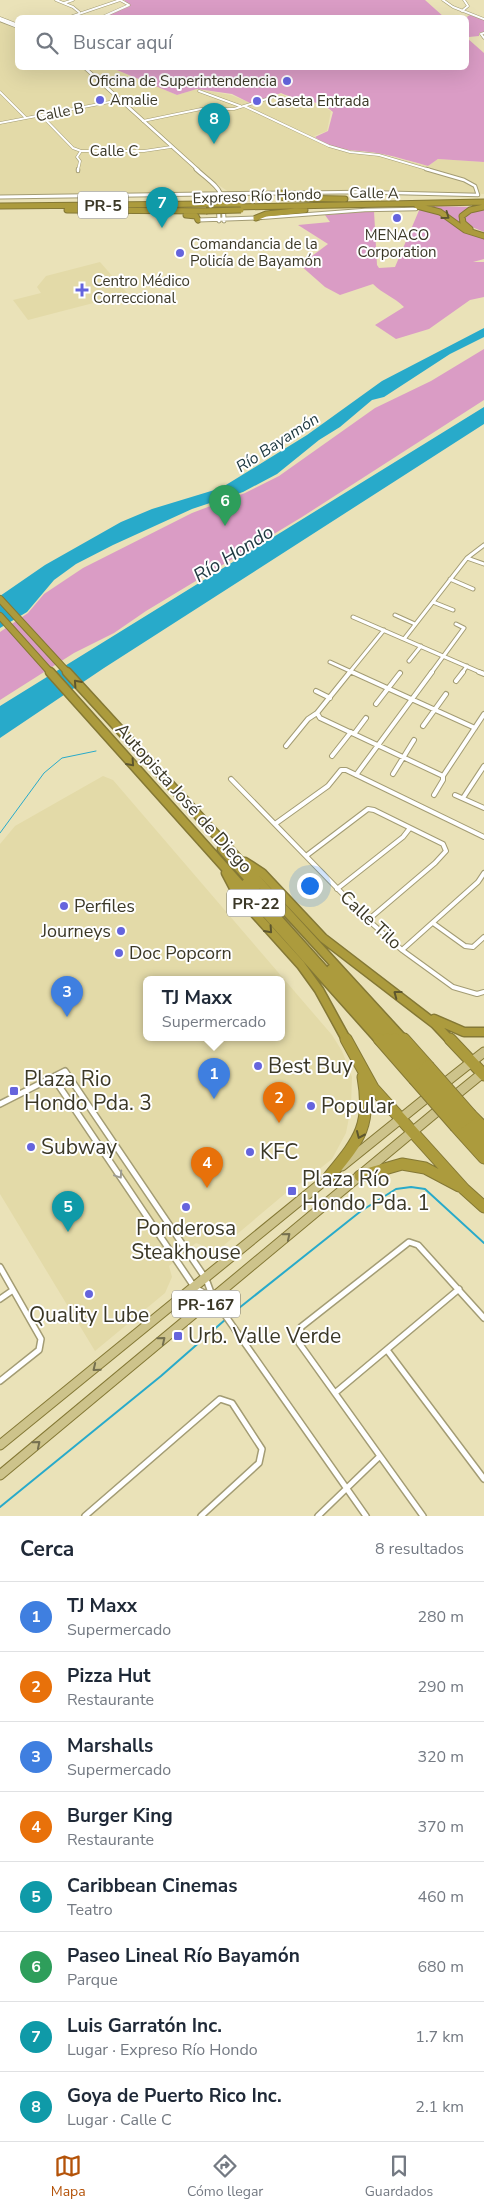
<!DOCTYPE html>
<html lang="es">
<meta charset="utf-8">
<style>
body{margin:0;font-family:"Nunito Sans",sans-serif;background:#f2f2f3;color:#1f2937}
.you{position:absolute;left:309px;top:885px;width:18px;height:18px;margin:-12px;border:4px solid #fff;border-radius:50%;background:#1a73e8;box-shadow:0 0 0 8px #1a73e833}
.badge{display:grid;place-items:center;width:32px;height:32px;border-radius:50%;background:#b45309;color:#fff;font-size:16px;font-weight:700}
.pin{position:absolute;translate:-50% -41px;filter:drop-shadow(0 1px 2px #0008)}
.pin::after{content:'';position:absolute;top:26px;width:18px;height:15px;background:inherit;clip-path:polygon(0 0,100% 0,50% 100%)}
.popup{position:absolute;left:143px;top:976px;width:142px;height:65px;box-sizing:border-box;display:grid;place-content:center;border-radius:8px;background:#fff;filter:drop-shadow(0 1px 4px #0005);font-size:16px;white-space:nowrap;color:#747a83}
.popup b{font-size:19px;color:#1f2937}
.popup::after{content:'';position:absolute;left:50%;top:100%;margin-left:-10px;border:10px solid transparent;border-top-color:#fff}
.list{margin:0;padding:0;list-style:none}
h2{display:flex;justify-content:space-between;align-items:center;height:65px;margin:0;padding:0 20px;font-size:21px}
h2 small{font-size:16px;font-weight:400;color:#747a83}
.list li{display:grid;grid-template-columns:32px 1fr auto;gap:15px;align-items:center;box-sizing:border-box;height:70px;padding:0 20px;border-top:1px solid #e0e1e3}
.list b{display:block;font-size:19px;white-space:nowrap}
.list p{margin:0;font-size:16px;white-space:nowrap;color:#747a83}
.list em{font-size:16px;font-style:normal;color:#747a83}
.icon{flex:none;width:28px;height:28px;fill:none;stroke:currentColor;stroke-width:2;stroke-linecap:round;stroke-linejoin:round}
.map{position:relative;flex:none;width:484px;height:1516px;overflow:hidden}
.search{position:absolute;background:#fff;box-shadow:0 5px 20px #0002;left:15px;right:15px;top:15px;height:55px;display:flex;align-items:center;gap:12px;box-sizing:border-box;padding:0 18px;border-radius:8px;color:#747a83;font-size:19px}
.sheet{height:625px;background:#fff}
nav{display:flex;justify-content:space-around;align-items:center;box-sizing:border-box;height:70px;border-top:1px solid #e0e1e3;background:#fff;font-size:14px;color:#747a83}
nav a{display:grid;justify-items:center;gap:2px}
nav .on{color:#b45309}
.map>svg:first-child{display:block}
.built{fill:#e3daa8;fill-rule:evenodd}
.green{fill:#da9cc5}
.water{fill:#28aaca}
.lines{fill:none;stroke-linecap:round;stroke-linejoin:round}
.stream-far1{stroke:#28aaca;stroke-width:1}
.stream{stroke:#28aaca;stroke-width:2}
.minor-far4-casing{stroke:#a39c74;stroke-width:3}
.minor-far3-casing{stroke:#a39c74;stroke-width:4.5}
.minor-far2-casing{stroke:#a39c74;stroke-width:5}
.minor-far1-casing{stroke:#a39c74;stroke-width:6}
.minor-casing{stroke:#a39c74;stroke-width:8}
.tertiary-far1-casing{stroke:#a39c74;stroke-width:4}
.tertiary-casing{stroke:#a39c74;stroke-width:5}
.primary-casing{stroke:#847835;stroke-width:11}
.motorway-far3-casing{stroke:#847835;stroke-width:7}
.motorway-far2-casing{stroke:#847835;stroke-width:8}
.motorway-far1-casing{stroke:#847835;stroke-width:11}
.motorway-casing{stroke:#847835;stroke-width:13}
.minor-far4{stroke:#fff;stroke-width:2}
.minor-far3{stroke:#fff;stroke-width:2.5}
.minor-far2{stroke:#fff;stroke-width:3}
.minor-far1{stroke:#fff;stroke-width:4}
.minor{stroke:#fff;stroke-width:5}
.tertiary-far1{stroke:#fff;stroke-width:2.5}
.tertiary{stroke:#fff;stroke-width:3}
.primary{stroke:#cdc38b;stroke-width:9}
.motorway-far3{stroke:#ac9b3d;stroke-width:5}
.motorway-far2{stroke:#ac9b3d;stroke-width:6}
.motorway-far1{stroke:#ac9b3d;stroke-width:8}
.motorway{stroke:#ac9b3d;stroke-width:11}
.motorway-bridge-far1-casing{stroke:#847835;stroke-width:7;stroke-linecap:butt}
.motorway-bridge-casing{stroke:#847835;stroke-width:13;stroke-linecap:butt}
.motorway-bridge-far1{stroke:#ac9b3d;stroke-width:5}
.motorway-bridge{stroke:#ac9b3d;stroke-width:11}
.oneway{stroke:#5d562e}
.oneway2{stroke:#9d9c93}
.oneway3{stroke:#75704f}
.poi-dot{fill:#6564dd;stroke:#fff;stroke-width:2}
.labels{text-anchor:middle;stroke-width:4;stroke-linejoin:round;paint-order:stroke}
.far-poi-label{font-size:15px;fill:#3b3827;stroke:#fff;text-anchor:start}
.far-street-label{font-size:15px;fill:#3b3827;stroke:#fff}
.shield{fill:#fff;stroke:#767468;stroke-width:1}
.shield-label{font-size:16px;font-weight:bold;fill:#3b3827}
.far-water-label{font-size:16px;font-style:italic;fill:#213b43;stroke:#fff}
.street-label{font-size:18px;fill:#3b3827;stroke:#fff}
.poi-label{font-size:18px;fill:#3b3827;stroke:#fff;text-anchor:start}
.water-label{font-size:19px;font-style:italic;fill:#213b43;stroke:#fff}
.near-poi-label{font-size:21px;fill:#3b3827;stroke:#fff;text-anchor:start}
</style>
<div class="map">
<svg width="484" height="1516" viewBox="0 0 484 1516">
<rect width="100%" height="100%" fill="#eae2b8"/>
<path class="built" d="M0,22L17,29L18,68H112L177,95L197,89L231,95L253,104L281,94L295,100L310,101L331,111L327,131L314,136L319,141L351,151L380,154L428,166L438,159L484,162V194L366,190L229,192L217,184L211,186L216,191L214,192L0,195Z
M100,262L128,294L28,320L13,300L41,293L37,287L46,276Z
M103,776L113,780L332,1035L342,1051L352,1077L351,1107L346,1133L332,1159L303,1182L293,1187L223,1246L209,1248L196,1243L169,1266L172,1277L165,1293L95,1351L0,1194V844L15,826ZM146,980H282V1038H146Z"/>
<path class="green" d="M124,0H425L444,17L102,18L130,6Z
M470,15L484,20V32L479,33V36L469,37L467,35L465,18Z
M467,38L484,53V162L438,159L428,166C413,162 398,157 382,154C360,149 334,153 315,137L328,131L333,112C319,99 298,101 281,93L252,104L232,94L197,89L177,95L112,68H466Z
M431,206L473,207C454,219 458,221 474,233Z
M420,208L440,214L484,237V259L473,262H484V297L470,300L429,329L396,339L375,325L404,307C394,297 383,294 373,284L340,295L325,287L300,265L328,244L298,225L330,222L325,215L374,211L377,265L379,268L395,267Z
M484,208V232L467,225L464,217L472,211Z
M484,349V400L302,517L146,611L114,633L74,653L0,700V632L28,613L44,594L83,568L192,513L245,493L279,476L375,408L431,381Z"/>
<path class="water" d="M484,328V337L450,354L384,397L372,400L340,427L319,440L277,474L243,492L192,509L113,545L76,564L54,580L27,612L0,628V596L45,565L121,522L152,509L221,488L307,435L382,381Z
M484,407V424L104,668L0,738V706Z"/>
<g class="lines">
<path class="stream-far1" d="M0,833L44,773L62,758L96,751"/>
<path class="stream" d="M229,1316L361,1211L396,1189L411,1187L425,1189L484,1243
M0,1507L161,1376L226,1319"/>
<g class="minor-far4-casing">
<path id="minor-far4" d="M56,0L73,7L79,12
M443,0L453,7L484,19
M64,3L73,0
M462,11L468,6L464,0
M0,18L18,25
M67,18L120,0
M100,18L129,5L120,0
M484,33L481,34L484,38
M199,91L240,106
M0,92L26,118
M244,106L329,146L350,152L379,155L430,170
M41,115L73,148L81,151H144L171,147
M143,121L201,109H234L273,97
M0,123L120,100
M78,170L80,161L77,157L81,151"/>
</g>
<g class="minor-far3-casing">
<path id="minor-far3" d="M78,171V169
M281,193L359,192L478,195L475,186L464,180L426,169
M259,218L365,210L416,209"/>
</g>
<g class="minor-far2-casing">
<path id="minor-far2" d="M467,558L484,564
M450,579L473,589
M433,602L453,610
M395,615L415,624
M353,617L482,673
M404,639L467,558L484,545
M409,661L421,646
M330,662L354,673
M349,673L384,630
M431,673L464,628L456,624
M462,673L467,666"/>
</g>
<g class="minor-far1-casing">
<path id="minor-far1" d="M352,672L475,728
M479,672L484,674
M456,681L463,672
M316,691L330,698
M376,704L400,673
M317,713L320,718L443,776
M423,726L446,694
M354,734L366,718
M286,746L308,719L317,713L350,672
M332,756L351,732
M393,774L414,740
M356,775L432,672
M231,779L368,920L402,950L453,987L477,994L484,992
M434,795L443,780V776L484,714
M455,795L484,808
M463,798L484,766
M275,824L328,786L341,770H346L484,837
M306,856L368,809L374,810L443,844L446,851L435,863L368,920
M337,889L403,837L410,828
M433,923L465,946L473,947L484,937
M402,950L478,882L484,873"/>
</g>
<g class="minor-casing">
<path id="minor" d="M53,1077L195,1288L213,1298
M0,1104L65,1071L206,1279L213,1298L366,1516
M0,1267L41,1339L39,1350L0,1381
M0,1299L13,1290
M387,1350L484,1479
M335,1393L459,1289
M85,1516L220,1399L232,1403L262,1449L259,1463L201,1516
M318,1516L380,1456
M423,1516L299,1343L301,1327L409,1242L418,1245L484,1318"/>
</g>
<g class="tertiary-far1-casing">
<path id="tertiary-far1" d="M0,20L18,27
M85,68L198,170"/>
</g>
<g class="tertiary-casing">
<path id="tertiary" d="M196,169C221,191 223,187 224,221
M0,197L281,193
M198,220L256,218
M219,221L218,197L221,194"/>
</g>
<g class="primary-casing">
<path id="primary" d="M441,1086L484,1052
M452,1098L484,1072
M342,1166L430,1095
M0,1445L330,1176
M0,1475L441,1108"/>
</g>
<g class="motorway-far3-casing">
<path id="motorway-far3" d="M281,193V197L286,198L345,199
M159,200L170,199L172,195
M0,206L206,204
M417,206L440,212L465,230L484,236
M237,207L484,202
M67,210L206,211
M186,215L196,216L198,220
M256,218L266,214L305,210
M470,229L463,223L462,216L470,210L484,207"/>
</g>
<g class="motorway-far2-casing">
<path id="motorway-far2" d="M0,599L68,673
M0,616L51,673"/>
</g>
<g class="motorway-far1-casing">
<path id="motorway-far1" d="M50,672L380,1041
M67,672L405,1041
M222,849L256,887
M245,862L262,873L323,938L435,1024L451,1041
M226,873L237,894L301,965L319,990L347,1041
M246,883L388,1041
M331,969L396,1041
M434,1019L464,1032H484"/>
</g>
<g class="motorway-casing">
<path id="motorway" d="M346,1039L373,1088L464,1189L484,1207
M379,1039L414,1079
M387,1039L419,1075
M395,1039L424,1071
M404,1039L428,1066
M450,1039L484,1075
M471,1115L484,1128
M466,1119L484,1139
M462,1122L484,1147
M456,1127L484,1158
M360,1176L402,1164L425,1168L459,1186
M328,1178C358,1141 372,1127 363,1077"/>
</g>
<use href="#minor-far4" class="minor-far4"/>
<use href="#minor-far3" class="minor-far3"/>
<use href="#minor-far2" class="minor-far2"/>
<use href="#minor-far1" class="minor-far1"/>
<use href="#minor" class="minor"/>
<use href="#tertiary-far1" class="tertiary-far1"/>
<use href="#tertiary" class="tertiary"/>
<use href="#primary" class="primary"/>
<use href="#motorway-far3" class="motorway-far3"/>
<use href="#motorway-far2" class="motorway-far2"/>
<use href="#motorway-far1" class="motorway-far1"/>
<use href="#motorway" class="motorway"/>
<g class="motorway-bridge-far1-casing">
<path id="motorway-bridge-far1" d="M206,204H240
M206,211L241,210"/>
</g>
<g class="motorway-bridge-casing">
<path id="motorway-bridge" d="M428,1066L471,1115
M424,1071L466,1119
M419,1075L462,1122
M414,1079L456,1127"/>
</g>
<use href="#motorway-bridge-far1" class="motorway-bridge-far1"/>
<use href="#motorway-bridge" class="motorway-bridge"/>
</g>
<defs><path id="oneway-chevron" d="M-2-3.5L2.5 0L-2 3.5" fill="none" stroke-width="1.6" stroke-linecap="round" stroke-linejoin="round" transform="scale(1.25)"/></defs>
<g class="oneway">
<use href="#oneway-chevron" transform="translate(446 216) rotate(36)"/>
<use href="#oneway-chevron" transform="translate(77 683) rotate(-132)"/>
<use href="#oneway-chevron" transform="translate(131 763) rotate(48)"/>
<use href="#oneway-chevron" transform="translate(269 930) rotate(48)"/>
<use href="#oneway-chevron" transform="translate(397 994) rotate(-143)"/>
<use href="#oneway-chevron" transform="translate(360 1135) rotate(114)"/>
</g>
<use class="oneway2" href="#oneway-chevron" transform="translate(119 1175) rotate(56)"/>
<g class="oneway3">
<use href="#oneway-chevron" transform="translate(287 1236) rotate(-40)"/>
<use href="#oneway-chevron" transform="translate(162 1340) rotate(-39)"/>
<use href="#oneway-chevron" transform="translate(96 1368) rotate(141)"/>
<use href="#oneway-chevron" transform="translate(37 1444) rotate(-40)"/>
</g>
<g class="poi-dot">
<circle cx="287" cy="81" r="5"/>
<circle cx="100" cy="100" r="5"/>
<circle cx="257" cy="101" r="5"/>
<circle cx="397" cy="218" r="5"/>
<circle cx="180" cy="253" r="5"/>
<path d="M79.5 282.5h5v5h5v5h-5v5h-5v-5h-5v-5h5z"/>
<circle cx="64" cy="906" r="5"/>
<circle cx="121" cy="931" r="5"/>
<circle cx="119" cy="953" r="5"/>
<circle cx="258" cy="1066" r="5"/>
<rect x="9" y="1086" width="10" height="10" rx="2.5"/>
<circle cx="311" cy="1106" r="5"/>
<circle cx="31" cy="1147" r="5"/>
<circle cx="250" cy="1152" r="5"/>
<rect x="287" y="1186" width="10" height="10" rx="2.5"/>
<circle cx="186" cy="1207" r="5"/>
<circle cx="89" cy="1294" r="5"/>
<rect x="173" y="1331" width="10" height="10" rx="2.5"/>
</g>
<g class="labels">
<g class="far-poi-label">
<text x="277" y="86" text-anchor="end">Oficina de Superintendencia</text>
<text x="110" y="105">Amalie</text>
<text x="267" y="106">Caseta Entrada</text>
<text x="397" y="240" text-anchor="middle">MENACO<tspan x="397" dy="17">Corporation</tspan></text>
<text x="190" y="249">Comandancia de la<tspan x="190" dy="17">Policía de Bayamón</tspan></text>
<text x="93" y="286">Centro Médico<tspan x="93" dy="17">Correccional</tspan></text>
</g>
<g class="far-street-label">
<text transform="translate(60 112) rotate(-11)" y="5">Calle B</text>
<text x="114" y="156">Calle C</text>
<text transform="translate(374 193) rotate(1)" y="5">Calle A</text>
<text transform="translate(257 196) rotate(-2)" y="5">Expreso Río Hondo</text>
</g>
<g class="shield">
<rect x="78" y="191.5" width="50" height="27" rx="4"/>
<rect x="227" y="889.5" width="58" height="27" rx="4"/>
<rect x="172" y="1290.5" width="68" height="27" rx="4"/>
</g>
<g class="shield-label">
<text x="103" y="211">PR-5</text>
<text x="256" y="909">PR-22</text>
<text x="206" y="1310">PR-167</text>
</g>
<g class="far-water-label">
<text transform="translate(277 442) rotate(-33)" y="6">Río Bayamón</text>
</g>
<g class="street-label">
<text transform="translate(184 798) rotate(48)" y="6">Autopista José de Diego</text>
<text transform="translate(371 920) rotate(43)" y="6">Calle Tilo</text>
</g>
<g class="poi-label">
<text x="74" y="912">Perfiles</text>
<text x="111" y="937" text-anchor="end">Journeys</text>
<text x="129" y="959">Doc Popcorn</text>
</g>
<g class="water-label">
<text transform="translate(233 553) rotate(-32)" y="7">Río Hondo</text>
</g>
<g class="near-poi-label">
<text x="268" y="1073">Best Buy</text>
<text x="24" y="1086">Plaza Rio<tspan x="24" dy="24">Hondo Pda. 3</tspan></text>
<text x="321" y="1113">Popular</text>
<text x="41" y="1154">Subway</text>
<text x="260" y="1159">KFC</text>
<text x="302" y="1186">Plaza Río<tspan x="302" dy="24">Hondo Pda. 1</tspan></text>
<text x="186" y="1235" text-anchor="middle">Ponderosa<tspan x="186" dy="24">Steakhouse</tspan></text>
<text x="89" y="1322" text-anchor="middle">Quality Lube</text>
<text x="188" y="1343">Urb. Valle Verde</text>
</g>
</g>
</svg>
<div class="you"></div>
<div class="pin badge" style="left:214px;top:1099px;background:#3f7fe0">1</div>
<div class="popup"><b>TJ Maxx</b>Supermercado</div>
<div class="pin badge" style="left:279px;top:1123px;background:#e8710a">2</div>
<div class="pin badge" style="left:67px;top:1017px;background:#3f7fe0">3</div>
<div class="pin badge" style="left:207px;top:1188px;background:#e8710a">4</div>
<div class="pin badge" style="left:68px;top:1232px;background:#0f9aa8">5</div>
<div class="pin badge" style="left:225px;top:526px;background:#2e9e5b">6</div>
<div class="pin badge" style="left:162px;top:228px;background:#0f9aa8">7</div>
<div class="pin badge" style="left:214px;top:144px;background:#0f9aa8">8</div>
<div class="search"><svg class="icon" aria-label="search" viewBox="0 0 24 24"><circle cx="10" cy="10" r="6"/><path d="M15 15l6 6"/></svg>Buscar aquí</div>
</div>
<section class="sheet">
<h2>Cerca<small>8 resultados</small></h2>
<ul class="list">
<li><span class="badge" style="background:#3f7fe0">1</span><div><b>TJ Maxx</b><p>Supermercado</p></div><em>280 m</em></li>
<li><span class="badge" style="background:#e8710a">2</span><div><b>Pizza Hut</b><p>Restaurante</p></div><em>290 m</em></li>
<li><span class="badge" style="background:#3f7fe0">3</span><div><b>Marshalls</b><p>Supermercado</p></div><em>320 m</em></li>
<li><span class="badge" style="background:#e8710a">4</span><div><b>Burger King</b><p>Restaurante</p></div><em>370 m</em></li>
<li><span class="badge" style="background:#0f9aa8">5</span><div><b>Caribbean Cinemas</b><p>Teatro</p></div><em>460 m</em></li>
<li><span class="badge" style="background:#2e9e5b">6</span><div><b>Paseo Lineal Río Bayamón</b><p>Parque</p></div><em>680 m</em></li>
<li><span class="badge" style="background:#0f9aa8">7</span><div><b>Luis Garratón Inc.</b><p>Lugar · Expreso Río Hondo</p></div><em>1.7 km</em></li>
<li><span class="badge" style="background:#0f9aa8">8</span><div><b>Goya de Puerto Rico Inc.</b><p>Lugar · Calle C</p></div><em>2.1 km</em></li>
</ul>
</section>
<nav>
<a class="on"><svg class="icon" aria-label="map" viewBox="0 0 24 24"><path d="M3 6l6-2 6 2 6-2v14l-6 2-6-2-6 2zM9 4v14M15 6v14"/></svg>Mapa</a>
<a><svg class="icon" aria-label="directions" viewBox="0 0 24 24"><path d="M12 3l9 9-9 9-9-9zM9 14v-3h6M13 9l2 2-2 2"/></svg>Cómo llegar</a>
<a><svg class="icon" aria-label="saved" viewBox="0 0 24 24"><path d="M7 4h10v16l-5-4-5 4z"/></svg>Guardados</a>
</nav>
